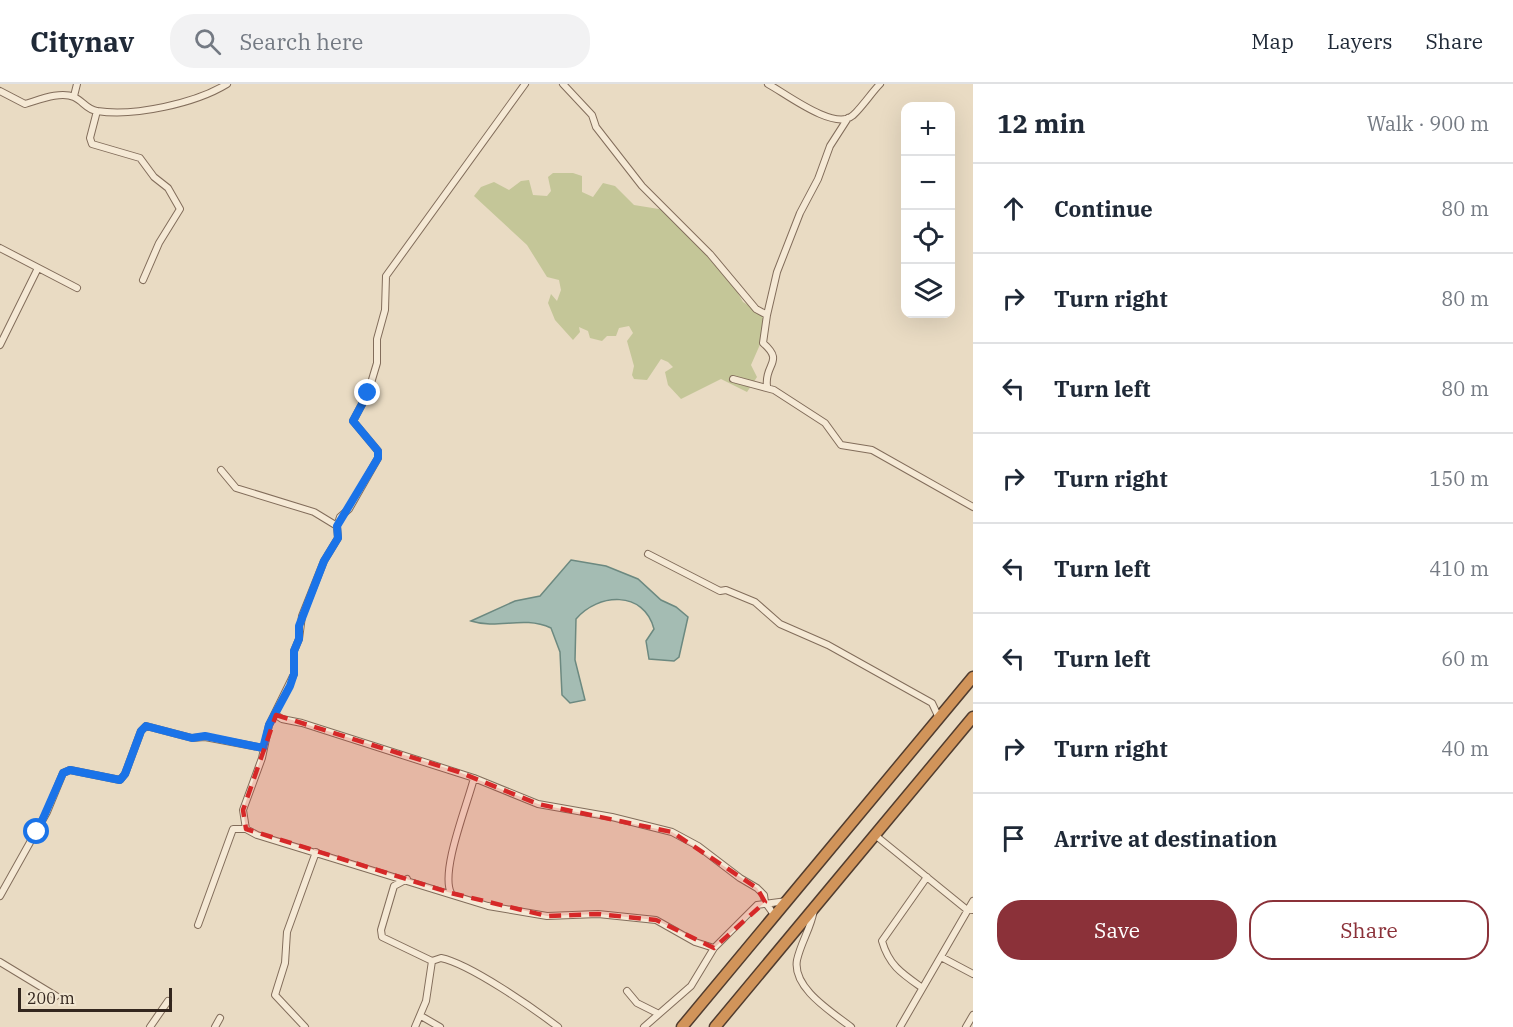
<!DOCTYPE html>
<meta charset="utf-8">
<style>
body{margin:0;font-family:"IBM Plex Serif",serif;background:#f2f2f3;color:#1f2937}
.controls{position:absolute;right:18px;top:18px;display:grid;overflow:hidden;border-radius:12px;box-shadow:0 6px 24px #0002}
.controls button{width:54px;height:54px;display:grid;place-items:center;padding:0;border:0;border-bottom:2px solid #e0e1e3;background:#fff;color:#1f2937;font:30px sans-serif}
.scale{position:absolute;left:18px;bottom:15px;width:154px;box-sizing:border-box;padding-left:6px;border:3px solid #33261e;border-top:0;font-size:16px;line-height:21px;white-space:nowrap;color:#33261e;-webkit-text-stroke:4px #f1e6d1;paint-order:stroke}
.stop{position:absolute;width:18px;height:18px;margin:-14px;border:4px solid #1a73e8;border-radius:50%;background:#fff}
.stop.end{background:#1a73e8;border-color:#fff;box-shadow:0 2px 6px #0008}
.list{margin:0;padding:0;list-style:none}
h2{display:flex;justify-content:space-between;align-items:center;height:78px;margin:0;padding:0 24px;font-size:26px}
h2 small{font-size:20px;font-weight:400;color:#747a83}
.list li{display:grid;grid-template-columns:39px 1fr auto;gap:18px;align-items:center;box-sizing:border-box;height:90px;padding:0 24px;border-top:2px solid #e0e1e3}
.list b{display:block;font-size:22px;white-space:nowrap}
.list em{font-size:20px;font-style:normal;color:#747a83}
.actions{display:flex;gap:12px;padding:18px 24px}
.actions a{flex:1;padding:14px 0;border:2px solid #8b3139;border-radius:24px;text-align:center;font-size:21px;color:#8b3139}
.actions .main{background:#8b3139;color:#fff}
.icon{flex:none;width:33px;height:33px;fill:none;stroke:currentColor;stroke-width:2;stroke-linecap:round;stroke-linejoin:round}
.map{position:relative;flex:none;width:973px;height:943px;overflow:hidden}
header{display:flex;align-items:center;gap:36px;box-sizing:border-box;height:84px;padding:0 30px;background:#fff;border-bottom:2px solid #e0e1e3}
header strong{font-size:28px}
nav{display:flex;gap:33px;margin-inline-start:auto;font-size:21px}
.search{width:420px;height:54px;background:#f2f2f3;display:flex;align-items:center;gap:15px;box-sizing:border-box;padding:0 21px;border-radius:24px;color:#747a83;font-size:22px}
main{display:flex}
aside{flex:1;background:#fff}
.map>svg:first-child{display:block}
.green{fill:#c4c698}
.water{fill:#a4bcb3;stroke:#6c8980;stroke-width:1.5}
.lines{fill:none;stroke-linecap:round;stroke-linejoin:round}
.minor-casing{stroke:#826d5b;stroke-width:8}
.motorway-casing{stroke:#503c2f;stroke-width:13}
.minor{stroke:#f5e9d5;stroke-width:6}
.motorway{stroke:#d1945a;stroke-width:10}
.route{stroke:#1a73e8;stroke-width:8}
.marked{fill:#d62828;fill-opacity:0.2;stroke:#d62828;stroke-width:4.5;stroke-dasharray:12 8;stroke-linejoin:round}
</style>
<header>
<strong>Citynav</strong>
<div class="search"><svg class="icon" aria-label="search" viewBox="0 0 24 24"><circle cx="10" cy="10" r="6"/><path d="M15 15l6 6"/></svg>Search here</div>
<nav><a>Map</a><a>Layers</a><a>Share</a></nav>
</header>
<main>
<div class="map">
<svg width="973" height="943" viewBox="0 0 973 943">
<rect width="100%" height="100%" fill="#e9dbc3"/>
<path class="green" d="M553,89H573L582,92V108L593,113L603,99L615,102L634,121L665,126L734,202L743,218L765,231L762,256L751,281L757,293L747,308L721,295L681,315L668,301L665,288L673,283L668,278L661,275L647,296L634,295L632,291L634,282L627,257L633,249L629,242L619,244L616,252H607L602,257L590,254L588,247L579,243L580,248L573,256L555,236L548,219L551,210L557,217L561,206L559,196L547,193L527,161L474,112L481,103L494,98L509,106L521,97L529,96L533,111L547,112L551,107L548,93Z"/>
<path class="water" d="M571,476L606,482L638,495L661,516L676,523L688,533L679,573L674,577L649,575L646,557L654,545C644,506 598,509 576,535L575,576L585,616L570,619L562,611L560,568L551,544C522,531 499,546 471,537L515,517L540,512Z"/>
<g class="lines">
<g class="minor-casing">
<path id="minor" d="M525,0L386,192L385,226L377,255V279L368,309L353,337L378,367V374L349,425L340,433L337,442L338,454L324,477L302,532L299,555L294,567V590L269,641L262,674L243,726L246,745L257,751L488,822L547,832L598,830L656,836L695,858L714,864L757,821L787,817
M563,0L592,31L596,43L642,102L710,170L756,225L767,231L763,259C785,278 764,280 767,302
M768,0C785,9 834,47 852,32C859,27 872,8 880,0
M0,7L25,20C39,16 60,7 74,13C83,17 87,26 97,27C134,33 196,19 227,0
M74,12L77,0
M97,27L90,54L92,60L140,74L154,93L168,104L180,125L159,159L143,196
M0,164L77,204
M767,231L777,188L800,129L818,95L830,62L848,34
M0,261L38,184
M733,295L774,306L825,339L841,361L872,366L973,423
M221,386L236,404L314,428L337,442
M648,470L720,507L726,506L755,518L780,540L828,561L932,619L939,634
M276,631L282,635L302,639L474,694C468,719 440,787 451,809
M474,694L538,720L612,733L672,748L698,762L740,794L757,804L764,811L765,818L775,832
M875,751L966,825L973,826
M407,795L394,802L381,846L382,853L432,877L426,917L415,943
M0,812L47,728L63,689L70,686L120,696L125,690L141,647L146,642L192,654L205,653L263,664
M814,826C811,844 801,858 797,876C792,904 832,928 851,943
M198,841L233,745H246
M941,873L973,890
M432,877L441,874C470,880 533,924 558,943
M0,878L56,912
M921,903C901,889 889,881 882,857L927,793
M627,907L637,919L657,929
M421,932L440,943
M150,943L168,917
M215,943L220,934
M305,943L275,911L285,879L287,848L316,768
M644,943L691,902L714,864
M900,943L973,817
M966,943L973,931"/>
</g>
<g class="motorway-casing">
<path id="motorway" d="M682,943L973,593
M715,943L973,633"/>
</g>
<use href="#minor" class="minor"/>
<use href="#motorway" class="motorway"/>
</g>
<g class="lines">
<path class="route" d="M37,748L63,689L70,686L120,696L125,690L141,647L146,642L192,654L205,652L263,664L269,641L290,602L294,590V567L299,555V542L324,477L338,454L337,442L378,374V367L353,337L368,309"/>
</g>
<path class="marked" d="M276,631L459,688L538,720L672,748L757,804L765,818L714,864L656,836L598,830L547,832L451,809L246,745L243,726Z"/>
</svg>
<div class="controls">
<button>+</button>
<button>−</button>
<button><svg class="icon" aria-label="locate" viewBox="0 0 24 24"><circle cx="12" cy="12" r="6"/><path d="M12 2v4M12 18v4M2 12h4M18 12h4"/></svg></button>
<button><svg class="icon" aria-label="layers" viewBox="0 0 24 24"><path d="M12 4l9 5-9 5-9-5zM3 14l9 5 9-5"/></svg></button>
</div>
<div class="scale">200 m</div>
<div class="stop" style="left:37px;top:748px"></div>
<div class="stop end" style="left:368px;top:309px"></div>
</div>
<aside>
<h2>12 min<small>Walk · 900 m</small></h2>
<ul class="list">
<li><svg class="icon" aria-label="ahead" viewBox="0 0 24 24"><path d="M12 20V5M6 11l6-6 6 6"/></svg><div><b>Continue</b></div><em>80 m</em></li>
<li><svg class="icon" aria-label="right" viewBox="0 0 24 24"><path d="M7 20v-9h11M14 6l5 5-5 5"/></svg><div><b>Turn right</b></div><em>80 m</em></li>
<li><svg class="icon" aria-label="left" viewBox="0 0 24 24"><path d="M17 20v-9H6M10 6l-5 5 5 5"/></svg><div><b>Turn left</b></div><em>80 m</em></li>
<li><svg class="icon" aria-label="right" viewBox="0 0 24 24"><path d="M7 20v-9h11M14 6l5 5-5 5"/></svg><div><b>Turn right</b></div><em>150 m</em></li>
<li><svg class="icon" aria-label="left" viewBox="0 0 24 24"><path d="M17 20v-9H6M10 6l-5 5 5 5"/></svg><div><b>Turn left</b></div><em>410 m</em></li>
<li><svg class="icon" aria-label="left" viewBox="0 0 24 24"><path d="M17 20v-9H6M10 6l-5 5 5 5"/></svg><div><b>Turn left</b></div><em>60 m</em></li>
<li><svg class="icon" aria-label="right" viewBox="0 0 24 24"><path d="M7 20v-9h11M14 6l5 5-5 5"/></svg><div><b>Turn right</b></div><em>40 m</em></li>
<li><svg class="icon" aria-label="arrive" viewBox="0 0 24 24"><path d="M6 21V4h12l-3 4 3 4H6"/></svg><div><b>Arrive at destination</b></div></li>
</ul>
<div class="actions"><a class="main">Save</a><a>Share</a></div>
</aside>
</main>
